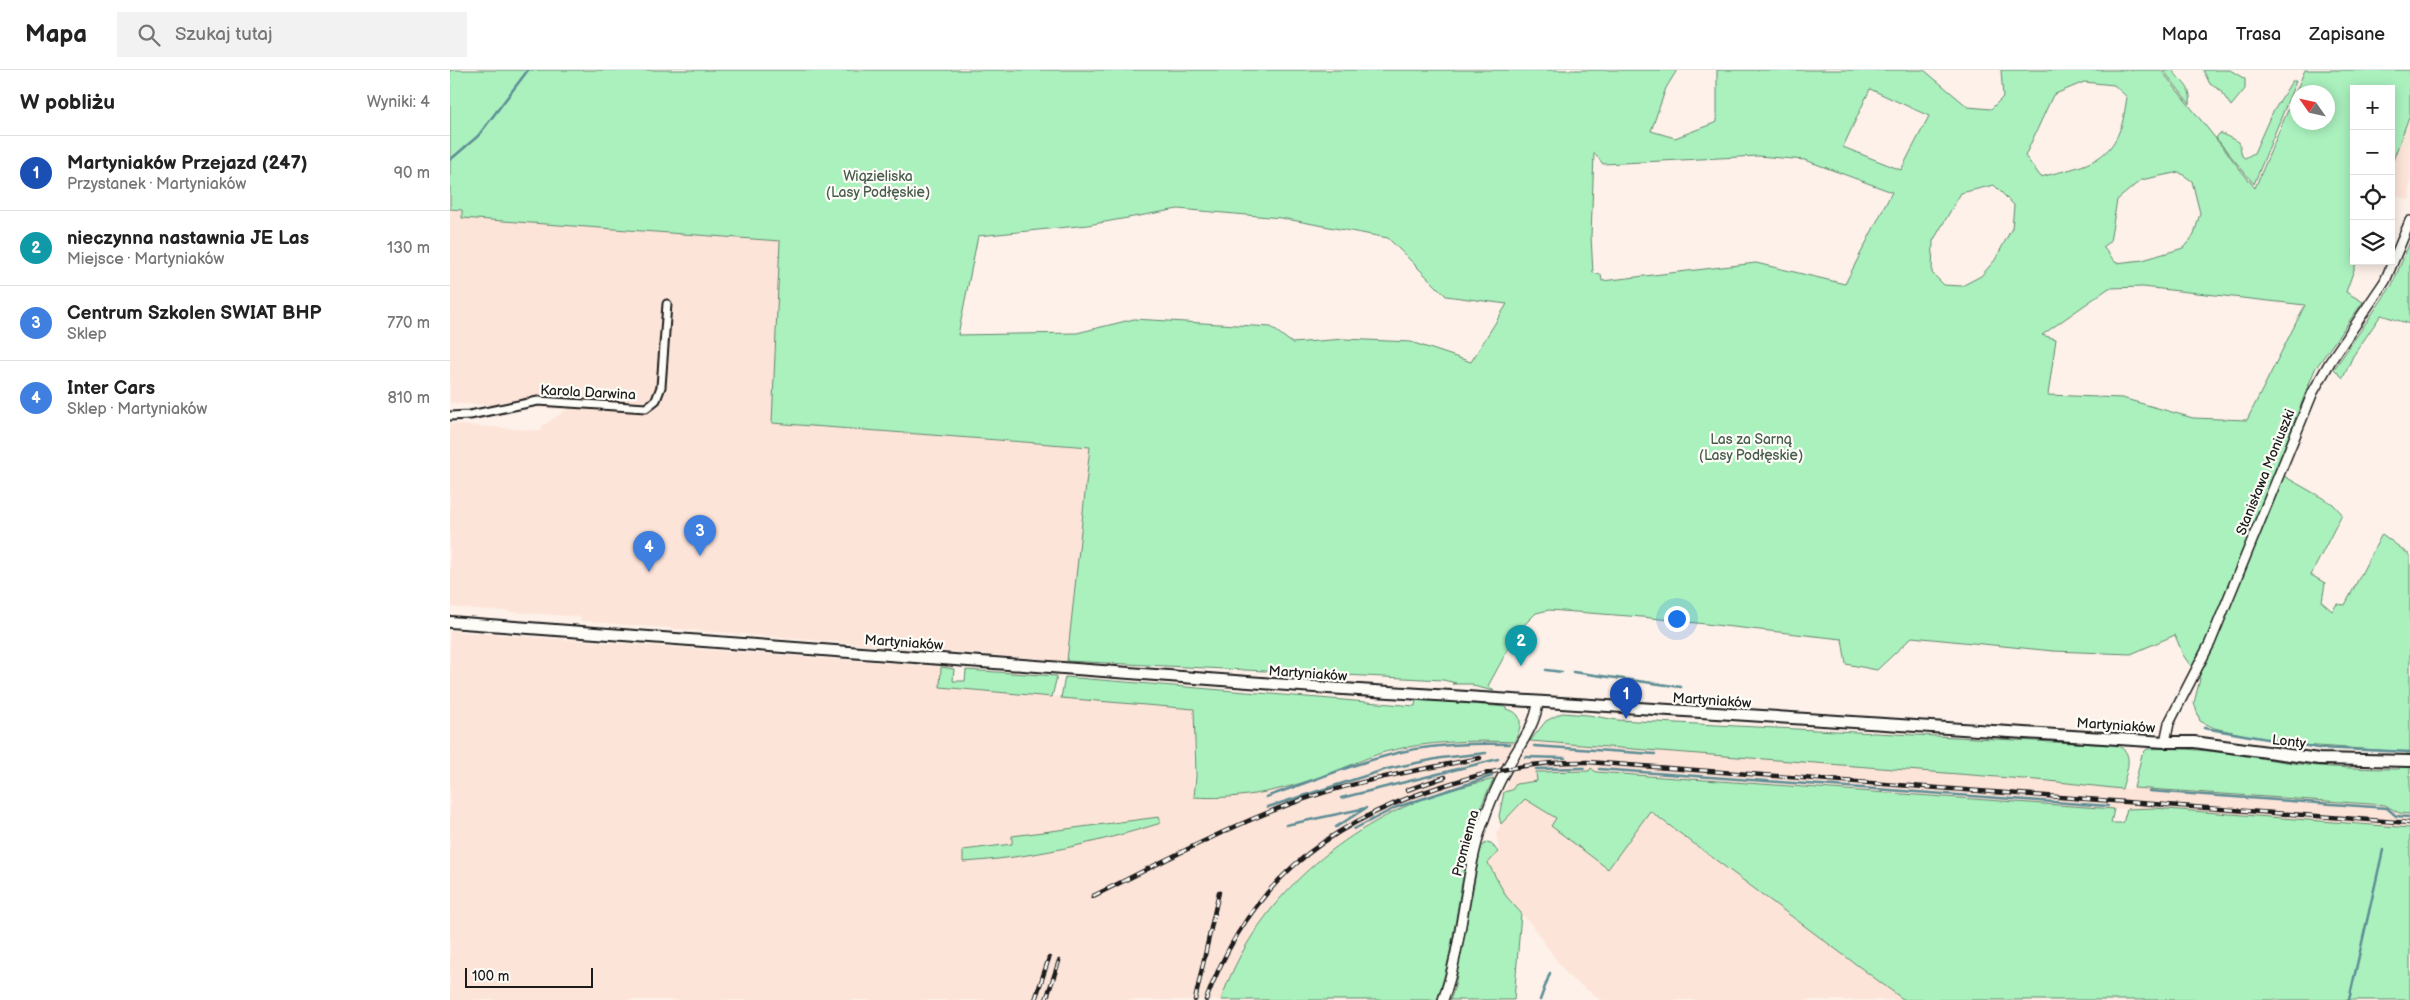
<!DOCTYPE html>
<html lang="pl">
<meta charset="utf-8">
<style>
body{margin:0;font-family:"Balsamiq Sans",sans-serif;background:#f2f2f2;color:#222}
.controls{position:absolute;right:15px;top:15px;display:grid;overflow:hidden;border-radius:0px;box-shadow:0 2px 12px #0003}
.controls button{width:45px;height:45px;display:grid;place-items:center;padding:0;border:0;border-bottom:1px solid #e0e0e0;background:#fff;color:#222;font:25px sans-serif}
.compass{position:absolute;left:1840px;top:15px;width:45px;height:45px;border-radius:50%;background:#fff;box-shadow:0 2px 12px #0003;rotate:304deg}
.scale{position:absolute;left:15px;bottom:12px;width:128px;box-sizing:border-box;padding-left:5px;border:2px solid #1c1c1c;border-top:0;font-size:14px;line-height:18px;white-space:nowrap;color:#1c1c1c;-webkit-text-stroke:4px #fdfcf7;paint-order:stroke}
.you{position:absolute;left:1226px;top:548px;width:18px;height:18px;margin:-12px;border:4px solid #fff;border-radius:50%;background:#1a73e8;box-shadow:0 0 0 8px #1a73e833}
.badge{display:grid;place-items:center;width:32px;height:32px;border-radius:50%;background:#0f766e;color:#fff;font-size:16px;font-weight:700}
.pin{position:absolute;translate:-50% -41px;filter:drop-shadow(0 1px 2px #0008)}
.pin::after{content:'';position:absolute;top:26px;width:18px;height:15px;background:inherit;clip-path:polygon(0 0,100% 0,50% 100%)}
.list{margin:0;padding:0;list-style:none}
h2{display:flex;justify-content:space-between;align-items:center;height:65px;margin:0;padding:0 20px;font-size:21px}
h2 small{font-size:16px;font-weight:400;color:#767676}
.list li{display:grid;grid-template-columns:32px 1fr auto;gap:15px;align-items:center;box-sizing:border-box;height:75px;padding:0 20px;border-top:1px solid #e0e0e0}
.list b{display:block;font-size:19px;white-space:nowrap}
.list p{margin:0;font-size:16px;white-space:nowrap;color:#767676}
.list em{font-size:16px;font-style:normal;color:#767676}
.icon{flex:none;width:28px;height:28px;fill:none;stroke:currentColor;stroke-width:2;stroke-linecap:round;stroke-linejoin:round}
.map{position:relative;flex:none;width:1960px;height:930px;overflow:hidden}
header{display:flex;align-items:center;gap:30px;box-sizing:border-box;height:70px;padding:0 25px;background:#fff;border-bottom:1px solid #e0e0e0}
header strong{font-size:24px}
nav{display:flex;gap:28px;margin-inline-start:auto;font-size:18px}
.search{width:350px;height:45px;background:#f2f2f2;display:flex;align-items:center;gap:12px;box-sizing:border-box;padding:0 18px;border-radius:0px;color:#767676;font-size:19px}
main{display:flex}
aside{flex:1;background:#fff}
.map>svg:first-child{display:block}
.built{fill:#fde4d8}
.green{fill:#aaf1be;stroke:#63866d;fill-rule:evenodd}
.lines{fill:none;stroke-linecap:round;stroke-linejoin:round}
.stream{stroke:#5d8d95;stroke-width:2.5}
.minor-casing{stroke:#1c1c1c;stroke-width:11}
.tertiary-casing{stroke:#1c1c1c;stroke-width:12}
.secondary-casing{stroke:#1c1c1c;stroke-width:14}
.minor{stroke:#fdfcf7;stroke-width:7}
.tertiary{stroke:#fdfcf7;stroke-width:9}
.secondary{stroke:#fdfcf7;stroke-width:10}
.rail-casing{stroke:#1c1c1c;stroke-width:4.5}
.rail{stroke:#fdfcf7;stroke-width:2.5;stroke-dasharray:8;stroke-linecap:butt}
.labels{text-anchor:middle;stroke-width:4.5;stroke-linejoin:round;paint-order:stroke}
.park-label{font-size:14px;fill:#475c4d;stroke:#fdfcf7}
.street-label{font-size:14px;fill:#1c1c1c;stroke:#fdfcf7}
</style>
<header>
<strong>Mapa</strong>
<div class="search"><svg class="icon" aria-label="search" viewBox="0 0 24 24"><circle cx="10" cy="10" r="6"/><path d="M15 15l6 6"/></svg>Szukaj tutaj</div>
<nav><a>Mapa</a><a>Trasa</a><a>Zapisane</a></nav>
</header>
<main>
<aside>
<h2>W pobliżu<small>Wyniki: 4</small></h2>
<ul class="list">
<li><span class="badge" style="background:#1a4fb4">1</span><div><b>Martyniaków Przejazd (247)</b><p>Przystanek · Martyniaków</p></div><em>90 m</em></li>
<li><span class="badge" style="background:#0f9aa8">2</span><div><b>nieczynna nastawnia JE Las</b><p>Miejsce · Martyniaków</p></div><em>130 m</em></li>
<li><span class="badge" style="background:#3f7fe0">3</span><div><b>Centrum Szkolen SWIAT BHP</b><p>Sklep</p></div><em>770 m</em></li>
<li><span class="badge" style="background:#3f7fe0">4</span><div><b>Inter Cars</b><p>Sklep · Martyniaków</p></div><em>810 m</em></li>
</ul>
</aside>
<div class="map">
<svg width="1960" height="930" viewBox="0 0 1960 930">
<rect width="100%" height="100%" fill="#fdf1e9"/>
<filter id="ink" filterUnits="userSpaceOnUse"><feTurbulence type="fractalNoise" baseFrequency=".02" numOctaves="2"/><feDisplacementMap in="SourceGraphic" scale="10" xChannelSelector="R" yChannelSelector="G"/><feConvolveMatrix kernelMatrix="1 2 1 2 8 2 1 2 1" color-interpolation-filters="sRGB"/></filter>
<g filter="url(#ink)">
<path class="built" d="M1960,44V128L1959,130L1941,123V96Z
M0,139L12,140V147L330,171L322,353L641,377L617,591L131,551V547L0,537V354L91,361L92,356L118,339L0,333Z
M0,561L491,597L490,617L744,638V727L904,693L955,678L1012,670L1065,672L1044,709L979,727L944,742L892,772L859,798L834,823L807,857L786,894L771,930H0Z
M1080,671L1599,711L1672,719L1699,718L1935,735L1949,743L1960,744V758L1704,738L1664,739L1147,702L1454,930H1151L1118,906L1080,853L1056,826L1038,793L1049,780L1046,764L1051,754L1075,729L1139,702H1086L1087,711L1054,722L1061,704Z"/>
<path class="green" d="M0,0H1227L1216,18L1201,61L1225,68L1267,52V0H1474L1518,37L1541,39L1553,27L1551,0H1711L1805,118L1855,0H1960V44L1941,96V19H1904V191H1907L1896,222L1913,232L1865,299L1825,401L1883,434L1892,444L1861,505L1875,513L1872,532L1882,541L1887,534L1895,535L1932,464L1960,485V744L1949,743L1935,735L1684,718L1692,684L1697,679C1751,676 1804,688 1857,695C1888,698 1919,699 1949,699L1958,682L1837,674L1764,658L1750,651L1744,633L1750,609L1733,585L1725,565L1681,584L1603,581L1462,567L1427,600L1396,594L1392,569L1192,547L1099,540L1086,543L1068,561L1038,616L1044,621L1023,616V614H1002L1006,613L993,610L617,591L640,377L322,353L330,171L12,148V140L0,139ZM1634,12L1664,15L1677,27C1675,38 1674,51 1669,62C1656,96 1622,98 1591,107L1575,86L1603,25ZM1420,19L1479,46L1451,100L1393,77ZM1848,22H1878V52H1848ZM1144,83L1153,94L1308,86L1355,90L1442,122L1395,214L1306,193L1152,211L1151,205L1143,203L1141,166ZM1729,102L1742,111L1750,143L1744,165L1733,178L1693,190L1666,193L1653,177L1660,172L1667,130L1691,110ZM1544,115L1564,135L1562,158L1545,190L1531,206L1512,216L1494,215L1482,203L1483,171L1511,123ZM728,139L831,148L938,168L996,226L1057,234L1021,292L961,272L894,269L842,273L821,257L684,249L627,263L508,265L528,166L638,155ZM1693,217L1855,235L1797,350L1743,348L1672,328L1598,325L1606,269L1592,265L1659,218Z
M1713,0H1722C1732,13 1742,16 1740,34Z
M1753,0H1780L1795,9V19L1781,36L1770,20L1760,14Z
M1842,11H1846L1804,114L1766,68L1770,63L1789,72L1792,86L1795,88L1804,83L1820,47Z
M1960,172V254L1931,245L1903,286L1893,308L1884,299L1942,215Z
M491,597L504,599L503,611H515L516,600L607,606L602,627L490,617Z
M615,607L965,636L966,629L1056,637V639C1076,643 1071,659 1064,672C1021,670 978,671 935,682C911,689 888,702 864,709C825,722 784,730 744,727L746,706L744,639L611,628Z
M1112,643L1138,645L1167,650L1664,675C1687,680 1676,702 1672,719L1599,711L1080,671L1096,651Z
M1141,698L1146,702L1198,706L1664,739L1661,753H1673L1677,739L1704,738L1960,758V930H1454L1200,741L1158,799L1101,756L1106,748L1075,729L1051,754L1049,746L1054,722L1062,720L1066,714L1087,711L1086,702L1139,701Z
M1044,709C1007,776 1012,859 987,930H771C804,834 884,763 978,727C999,720 1022,714 1044,709Z
M709,747L711,753C646,773 581,788 513,792V780L562,774V766Z
M1037,772L1041,773L1048,782L1038,793L1056,826L1071,843L1064,930H1000L1005,916L1031,777Z"/>
<g class="lines">
<path class="stream" d="M0,90L28,66L78,0
M1096,600L1112,602
M1123,602L1231,617
M1754,658L1868,678L1960,682
M1084,676L1205,684
M1075,687L1115,688
M1086,699L1134,698
M1149,699L1658,736
M1699,721L1937,738L1946,746L1960,747
M816,727C865,710 914,689 965,679C997,674 1029,673 1060,674
M891,728L1048,689
M818,737L937,699L991,688L1036,683
M836,755L916,738L886,757
M904,759L947,737L1042,706
M1090,930L1100,903
M1899,930L1933,780"/>
<g class="minor-casing">
<path id="minor" d="M0,346L20,345L88,331L196,338L206,330L211,317L217,234"/>
</g>
<g class="tertiary-casing">
<path id="tertiary" d="M1715,672L1719,653L1760,573L1863,322L1880,292L1935,211L1960,151
M993,930C1013,875 1013,814 1031,758C1038,737 1046,717 1057,698C1068,677 1085,657 1088,633"/>
</g>
<g class="secondary-casing">
<path id="secondary" d="M0,552L878,618L1715,672H1744L1869,689L1960,691"/>
</g>
<use href="#minor" class="minor"/>
<use href="#tertiary" class="tertiary"/>
<use href="#secondary" class="secondary"/>
<g class="rail-casing">
<path id="rail" d="M957,720L995,707
M643,826C715,791 785,752 860,727C915,709 973,699 1030,688
M585,930L599,888
M596,930L609,891
M745,930L769,822
M756,930C798,816 873,755 986,718C1037,701 1084,691 1138,692L1960,753"/>
</g>
<use href="#rail" class="rail"/>
</g>
</g>
<g class="labels">
<g class="park-label">
<text x="428" y="111">Wiązieliska<tspan x="428" dy="16">(Lasy Podłęskie)</tspan></text>
<text x="1301" y="374">Las za Sarną<tspan x="1301" dy="16">(Lasy Podłęskie)</tspan></text>
</g>
<g class="street-label">
<text transform="translate(138 322) rotate(3)" y="5">Karola Darwina</text>
<text transform="translate(1815 402) rotate(-68)" y="5">Stanisława Moniuszki</text>
<text transform="translate(454 572) rotate(4)" y="5">Martyniaków</text>
<text transform="translate(858 603) rotate(4)" y="5">Martyniaków</text>
<text transform="translate(1262 630) rotate(4)" y="5">Martyniaków</text>
<text transform="translate(1666 655) rotate(4)" y="5">Martyniaków</text>
<text transform="translate(1839 671) rotate(7)" y="5">Lonty</text>
<text transform="translate(1015 773) rotate(-75)" y="5">Promienna</text>
</g>
</g>
</svg>
<div class="controls">
<button>+</button>
<button>−</button>
<button><svg class="icon" aria-label="locate" viewBox="0 0 24 24"><circle cx="12" cy="12" r="6"/><path d="M12 2v4M12 18v4M2 12h4M18 12h4"/></svg></button>
<button><svg class="icon" aria-label="layers" viewBox="0 0 24 24"><path d="M12 4l9 5-9 5-9-5zM3 14l9 5 9-5"/></svg></button>
</div>
<svg class="compass" viewBox="-18 -18 36 36"><path d="M0-13l5 13h-10z" fill="#e53935"/><path d="M0 13l5-13h-10z" fill="#767676"/></svg>
<div class="scale">100 m</div>
<div class="you"></div>
<div class="pin badge" style="left:1176px;top:649px;background:#1a4fb4">1</div>
<div class="pin badge" style="left:1071px;top:596px;background:#0f9aa8">2</div>
<div class="pin badge" style="left:250px;top:486px;background:#3f7fe0">3</div>
<div class="pin badge" style="left:199px;top:502px;background:#3f7fe0">4</div>
</div>
</main>
